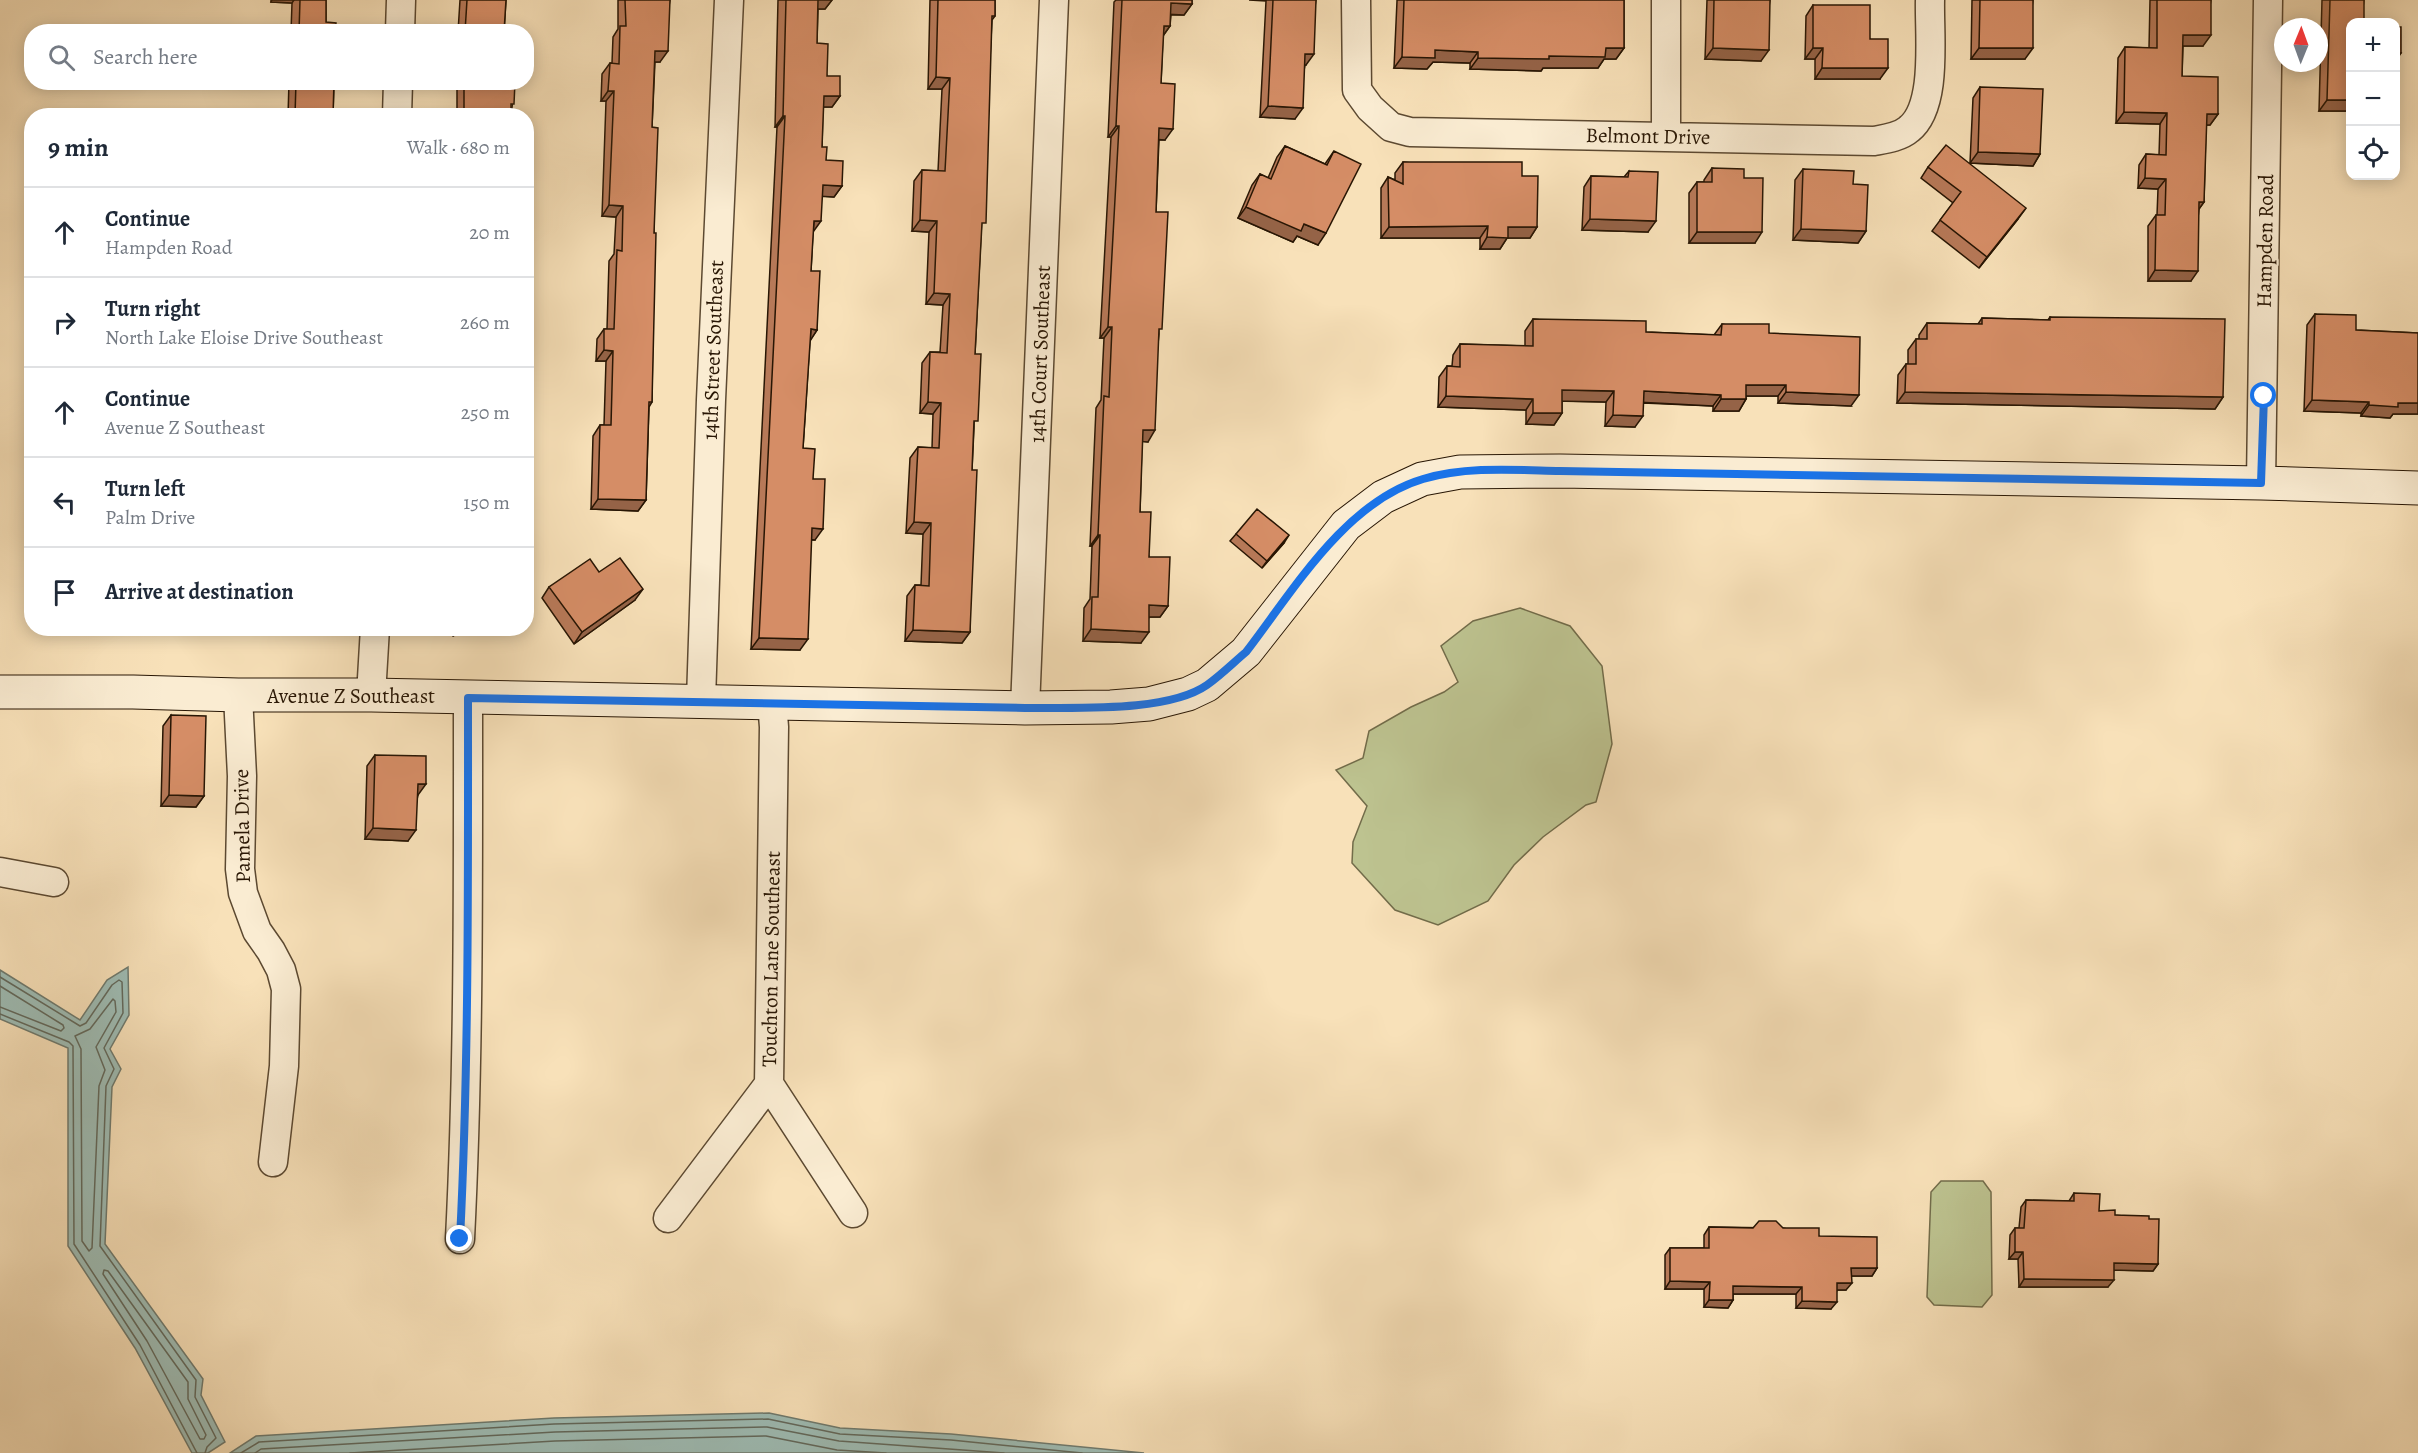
<!DOCTYPE html>
<meta charset="utf-8">
<style>
body{margin:0;font-family:Alegreya,serif;background:#f6f6f7;color:#1f2937}
.controls{position:absolute;right:18px;top:18px;display:grid;overflow:hidden;border-radius:12px;box-shadow:0 3px 15px #0003}
.controls button{width:54px;height:54px;display:grid;place-items:center;padding:0;border:0;border-bottom:2px solid #e0e1e3;background:#fff;color:#1f2937;font:30px sans-serif}
.compass{position:absolute;left:2274px;top:18px;width:54px;height:54px;border-radius:50%;background:#fff;box-shadow:0 3px 15px #0003;rotate:1deg}
.stop{position:absolute;width:18px;height:18px;margin:-14px;border:4px solid #1a73e8;border-radius:50%;background:#fff}
.stop.end{background:#1a73e8;border-color:#fff;box-shadow:0 2px 6px #0008}
.list{margin:0;padding:0;list-style:none}
h2{display:flex;justify-content:space-between;align-items:center;height:78px;margin:0;padding:0 24px;font-size:26px}
h2 small{font-size:20px;font-weight:400;color:#747a83}
.list li{display:grid;grid-template-columns:39px 1fr auto;gap:18px;align-items:center;box-sizing:border-box;height:90px;padding:0 24px;border-top:2px solid #e0e1e3}
.list b{display:block;font-size:22px;white-space:nowrap}
.list p{margin:0;font-size:20px;white-space:nowrap;color:#747a83}
.list em{font-size:20px;font-style:normal;color:#747a83}
.icon{flex:none;width:33px;height:33px;fill:none;stroke:currentColor;stroke-width:2;stroke-linecap:round;stroke-linejoin:round}
.map{position:relative;flex:none;width:2418px;height:1453px;overflow:hidden}
.search{position:absolute;background:#fff;box-shadow:0 3px 15px #0003;left:24px;top:24px;width:510px;height:66px;display:flex;align-items:center;gap:15px;box-sizing:border-box;padding:0 21px;border-radius:24px;color:#747a83;font-size:22px}
.panel{position:absolute;background:#fff;box-shadow:0 3px 15px #0003;left:24px;top:108px;width:510px;height:528px;border-radius:24px}
.map>svg:first-child{display:block}
.green{fill:#bdc390;stroke:#726c4a;stroke-width:1.5}
.water{fill:#9ebcb4;stroke:#6f7a6e;stroke-width:1.5}
.lines{fill:none;stroke-linecap:round;stroke-linejoin:round}
.shore{stroke:#63695c;stroke-width:1.5}
.street-casing{stroke:#5c4931;stroke-width:31}
.secondary-casing{stroke:#281604;stroke-width:35}
.street{stroke:#faecd2;stroke-width:28}
.secondary{stroke:#faecd2;stroke-width:33}
.wall{fill:#b77958;stroke:#281604;stroke-width:1.5}
.shaded-wall{fill:#956347;stroke:#281604;stroke-width:1.5}
.building{fill:#d58d66;stroke:#281604;stroke-width:1.5}
.route{stroke:#1a73e8;stroke-width:8}
.labels{text-anchor:middle;stroke-width:4.5;stroke-linejoin:round;paint-order:stroke}
.street-label{font-size:21px;fill:#281604;stroke:#faecd2}
</style>
<div class="map">
<svg width="2418" height="1453" viewBox="0 0 2418 1453">
<rect width="100%" height="100%" fill="#f8e1b9"/>
<filter id="stains"><feTurbulence type="fractalNoise" baseFrequency=".00333" numOctaves="4"/><feColorMatrix values="0 0 0 0 .2 0 0 0 0 .09 0 0 0 0 .02 0 0 0 .5 -.17"/></filter>
<radialGradient id="worn" r=".72"><stop offset=".6" stop-color="#630" stop-opacity="0"/><stop offset="1" stop-color="#630" stop-opacity=".3"/></radialGradient>
<path class="green" d="M1520,608L1570,626L1602,666L1612,744L1596,802L1586,805L1543,837L1514,865L1488,901L1438,925L1395,910L1352,863L1353,842L1367,806L1336,770L1363,758L1369,731L1411,707L1444,692L1458,682L1441,646L1473,621Z
M1941,1181H1983L1991,1192L1992,1295L1982,1307L1934,1305L1927,1297L1931,1192Z"/>
<path class="water" d="M128,967L129,1015L110,1049L121,1069L112,1087L105,1244L203,1379L201,1395L225,1442L208,1453H192L135,1348L68,1246V1048L0,1019V970L80,1020L107,980Z
M769,1413L840,1428L951,1434L1144,1453H230L256,1436L554,1418Z"/>
<g class="lines">
<path class="shore" d="M0,977L80,1026L86,1023L112,985L119,980L122,982L123,1013L104,1048L114,1069L106,1086L100,1246L196,1380L195,1397L216,1438L207,1447L205,1453
M0,986L63,1025L64,1028L61,1031L0,1007
M113,999L115,1001L116,1012L96,1047L105,1070L99,1086L92,1248L89,1251L82,1241L81,1049L75,1036L90,1029Z
M0,1014L69,1042L73,1046L74,1244L140,1345L197,1453
M104,1270L108,1271L188,1382V1399L206,1435L204,1439H200L147,1341L103,1274Z
M241,1453L259,1442L554,1424L768,1419L840,1434L951,1440L1082,1453
M255,1453L261,1449L555,1432L767,1427L839,1441L1004,1453
M350,1453L555,1441L766,1436L837,1450L886,1453"/>
<g class="street-casing">
<path id="street" d="M1356,0L1357,90L1370,108L1391,127L1410,132L1874,141C1885,139 1900,137 1909,129C1938,106 1929,35 1930,0
M1666,0V135
M400,32L401,0
M397,116L398,82
M2261,483L2268,0
M238,695L242,776L240,869L243,893L257,931L271,951L281,970L286,989L284,1066L273,1162
M371,695L375,628
M701,700L711,400L729,0
M1025,708L1054,0
M0,872L54,882
M769,1084L853,1213
M668,1218L769,1084L774,727L772,702
M460,1239C469,1059 468,878 468,697"/>
</g>
<g class="secondary-casing">
<path id="secondary" d="M0,692H133L238,695H371L1025,708L1111,707L1149,704L1188,694L1207,685L1246,652L1346,525L1383,497L1422,479L1460,472L1560,471L2261,483L2418,488"/>
</g>
<use href="#street" class="street"/>
<use href="#secondary" class="secondary"/>
</g>
<path class="wall" d="M271,0H326V22L335,32H291L292,3L271,2Z
M460,0H506L504,32H458Z
M618,0H670L660,62H655L652,127L654,233L652,402L649,407L646,500L638,511L591,509L593,436L600,425H604L606,361H596L597,339L604,329H607L609,261L614,254L616,217L602,216L606,101H601L602,74L610,63H612L613,37L618,29Z
M778,0H832L825,9H818L817,43L827,76L840,96L832,107H823L822,147L826,160L842,186L834,197L822,196L813,232L811,271L817,330L810,340L803,448L813,479L815,540H811L800,650L751,649L777,127H775Z
M930,0H995V16L992,20L975,354L974,428L972,470L970,632L962,643L905,641L907,596L915,585H921L923,534L906,533L910,458L918,447L932,448L933,414L920,413L922,363L930,352H940L943,305L926,304L929,232L912,231L914,181L922,170L938,171L942,89H928Z
M1116,0H1192V4L1184,15H1171L1170,26L1163,36L1161,83L1165,140H1159L1156,212L1159,334L1148,442L1142,441L1140,512L1149,557L1168,606L1160,617H1149L1141,643L1083,641L1084,608L1090,599L1092,546H1090L1096,408L1101,400L1104,338H1100L1111,137H1108L1114,2Z
M1249,0H1316L1306,65H1305L1295,119L1260,117L1266,1Z
M1397,0H1624V48L1616,59H1604L1598,68H1543L1541,71L1470,69V63L1433,62L1427,69L1394,68L1397,1Z
M1707,0H1770L1761,61L1705,59Z
M1972,0H2033L2025,59H1971Z
M2150,0H2211L2203,46H2183L2182,76L2218,114L2210,125H2206L2204,202L2199,209L2191,281H2148V226L2156,215H2157L2158,189L2138,188L2139,165L2146,154L2159,155L2160,124L2116,123L2118,58L2125,47L2149,48Z
M2322,0H2364L2350,111H2319Z
M1813,5L1870,39L1880,79H1815V59H1805L1806,16Z
M289,82H334L333,116H288Z
M457,82H515L511,116H457Z
M1980,87L2040,154L2033,166L1970,163L1973,98Z
M1285,146L1325,164L1334,151L1318,245L1297,236L1293,242L1238,218L1252,185L1260,174L1268,178L1277,157Z
M1403,162L1522,176L1537,227L1530,238H1507L1500,249H1480V238H1381V188L1388,177L1395,180V173Z
M1928,167L2018,219L1979,268L1932,231L1953,203L1921,178Z
M1712,168L1744,178L1755,243H1689V193L1697,182H1704V180Z
M1803,169L1853,184L1866,231L1858,243L1793,240L1795,180Z
M1629,171L1648,232L1582,230L1584,187L1591,176L1624,177Z
M2315,314L2356,330L2418,333V414H2393L2390,418L2361,416V413L2304,411L2307,325Z
M2050,317L2223,397L2215,409L1897,403L1898,375L1906,364H1908V350L1916,339H1919V335L1927,323L1978,324L1982,318L2048,320Z
M1533,319L1646,332L1714,335L1722,324L1769,333L1851,406L1778,403V396H1746V399L1739,411H1713V406L1643,403L1635,427L1605,426L1606,402L1562,401V413L1554,425L1526,424V410L1438,407L1439,377L1447,366H1452L1453,355L1460,344L1525,346V331Z
M1236,534L1284,543L1262,568L1230,541Z
M599,572L635,600L574,644L542,598L549,587Z
M450,628H467L453,636Z
M171,715L204,796L196,807L161,806L163,726Z
M375,755L418,795L408,841L365,839L367,766Z
M2074,1193L2099,1211L2115,1215L2149,1219L2158,1264L2153,1271L2114,1270L2108,1287H2019L2018,1259H2009L2010,1235L2015,1228H2019L2021,1207L2026,1200L2069,1201Z
M1709,1227L1783,1228L1819,1236L1877,1268L1872,1276H1851L1846,1290H1837L1831,1309L1796,1308V1294H1733V1300L1728,1308L1704,1307V1289H1665V1255L1670,1248H1704V1235Z"/>
<path class="shaded-wall" d="M272,0H294L292,3L271,2Z
M817,0H832L825,9H811Z
M1171,3L1192,4L1184,15L1163,14Z
M1164,26H1170L1162,37Z
M2183,35H2211L2203,46H2175Z
M1606,48H1624L1616,59H1604L1598,68H1543L1541,71L1470,69L1478,58Z
M1713,48L1769,50L1761,61L1705,59Z
M1813,48H1823L1815,59H1805Z
M1979,48H2033L2025,59H1971Z
M1435,50L1478,52L1470,63L1433,62L1427,69L1394,68L1402,57Z
M655,51H668L660,62H647Z
M2396,53H2401L2396,61Z
M1305,54H1314L1306,65H1298Z
M1822,68H1888L1880,79H1815Z
M936,77L950,78L942,89H928Z
M608,91H614L606,101H601Z
M824,96H840L832,107H816Z
M2327,100H2350V111H2319Z
M1268,106L1303,108L1295,119L1260,117Z
M2124,112L2167,113L2160,124L2116,123Z
M2207,114H2218L2210,125H2199Z
M783,116H785L777,127H775Z
M1116,126H1119L1111,137H1108Z
M1159,128L1173,129L1165,140L1152,139Z
M1978,152L2040,154L2033,166L1970,163Z
M2145,178L2166,179L2158,189L2138,188Z
M823,185L842,186L834,197L815,196Z
M2199,202H2204L2196,213Z
M609,205L623,206L616,217L602,216Z
M1246,207L1304,224L1326,233L1318,245L1297,236L1293,242L1238,218Z
M2026,208L2018,219L1979,268L1987,257Z
M1590,219L1656,221L1648,232L1582,230Z
M920,220L937,221L929,232L912,231Z
M814,221H821L813,232Z
M1488,226L1480,238H1381L1389,227Z
M1508,227H1537L1530,238H1507L1500,249H1480L1487,237Z
M1801,229L1866,231L1858,243L1793,240Z
M1697,232H1762L1755,243H1689Z
M2155,270L2198,271L2191,281H2148Z
M934,293L950,294L943,305L926,304Z
M1108,327H1112L1104,338H1100Z
M811,329L817,330L810,341Z
M604,350L613,351L606,361H596Z
M1746,385H1786L1778,396H1739Z
M1562,390L1614,391L1606,402L1554,401Z
M1644,391L1721,395L1713,406L1636,402Z
M1786,392L1859,395L1851,406L1778,403Z
M1905,392L2223,397L2215,409L1897,403Z
M1446,396L1533,399L1526,410L1438,407Z
M1721,399H1746L1739,411H1713Z
M2312,400L2369,402L2361,413L2304,411Z
M928,402L941,403L933,414L920,413Z
M2398,403H2418V414H2393L2390,418L2361,416L2369,405Z
M1533,413H1562L1554,425L1526,424Z
M1613,415L1643,416L1635,427L1605,426Z
M1143,430H1155L1148,442L1135,441Z
M598,499L646,500L638,511L591,509Z
M914,522L931,523L923,534L906,533Z
M812,528L823,529L815,540L804,539Z
M1098,535H1100L1092,546H1090Z
M1289,535L1284,543L1262,568L1267,561Z
M643,589L635,600L574,644L582,632Z
M1149,605L1168,606L1160,617H1142Z
M458,628H467L453,636Z
M1091,629L1149,632L1141,643L1083,641Z
M913,630L970,632L962,643L905,641Z
M759,638L808,639L800,650L751,649Z
M418,784H426L418,795H410Z
M169,795L204,796L196,807L161,806Z
M373,828L416,830L408,841L365,839Z
M2015,1252H2023L2018,1259H2009Z
M2114,1263L2158,1264L2153,1271L2109,1270Z
M1851,1268H1877L1872,1276H1846Z
M2024,1279L2114,1280L2108,1287H2019Z
M1670,1281L1710,1282L1704,1289H1665Z
M1837,1283H1852L1846,1290H1832Z
M1733,1286L1802,1287L1796,1294H1728Z
M1709,1300H1733L1728,1308L1704,1307Z
M1802,1301L1837,1302L1831,1309L1796,1308Z"/>
<path class="building" d="M300,0H326V22L336,23L335,32H299Z
M467,0H506L504,32H465Z
M625,0H670L668,51H655L652,127L658,128L654,233H656L652,402H649L646,500L598,499L600,425H611L613,351L604,350V329H614L617,250L622,251L623,206L609,205L614,91H608L610,63L619,64L620,26H626Z
M786,0H818L817,43L828,44L827,76H840V96H824L822,147H827L826,160L843,161L842,186L823,185L821,221H814L811,271H820L817,330L811,329L803,448L815,449L813,479H825L823,529L812,528L808,639L759,638L785,116H783Z
M938,0H995V16H992L986,223H982L975,354H981L978,421H974L972,470H977L970,632L913,630L915,585L929,586L931,523L914,522L918,447L939,448L941,403L928,402L930,352L947,353L950,294L934,293L937,221L920,220L922,170L945,171L950,78L936,77Z
M1122,0H1192V4L1171,3L1170,26H1164L1161,83L1175,84L1173,129L1159,128L1156,212H1168L1162,329H1159L1155,430H1143L1140,512H1151L1149,557H1170L1168,606L1149,605V632L1091,629L1092,597H1098L1100,535H1098L1104,396L1109,397L1112,327H1108L1119,126H1116Z
M1273,0H1316L1314,54H1305L1303,108L1268,106Z
M1404,0H1624V48H1606L1605,57L1549,56V59L1478,58V52L1435,50V58L1402,57Z
M1714,0H1770L1769,50L1713,48Z
M1980,0H2033V48H1979Z
M2157,0H2211V35H2183L2182,76L2218,77V114H2207L2204,202H2199L2198,271L2155,270L2156,215H2165L2166,179L2145,178L2146,154L2166,155L2167,113L2124,112L2125,47L2157,48Z
M2330,0H2364V22H2350V100H2327Z
M1813,5H1870V39H1888V68H1822L1823,48H1813Z
M2396,27H2401V53H2396Z
M296,82H334L333,116H295Z
M464,82H515L514,104H511V116H464Z
M1980,87L2043,89L2040,154L1978,152Z
M1946,145L2026,208L1987,257L1940,220L1961,192L1928,167Z
M1285,146L1327,165L1334,151L1361,164L1326,233L1304,224L1301,231L1246,207L1260,174L1271,179Z
M1403,162H1522V176H1538L1537,227H1508V238L1487,237L1488,226L1389,227L1388,177L1403,184Z
M1712,168L1744,169V178H1763L1762,232H1697V182H1712Z
M1803,169L1854,171L1853,184L1868,185L1866,231L1801,229Z
M1629,171L1658,172L1656,221L1590,219L1591,176L1628,177Z
M2315,314L2356,315V330L2418,333V403H2398V407L2369,405V402L2312,400Z
M2050,317L2225,319L2223,397L1905,392L1906,364H1916V339H1927V323L1982,324V318L2050,320Z
M1533,319L1646,321V332L1721,335L1722,324H1769V333L1860,337L1859,395L1786,392V385H1746V399H1721V395L1644,391L1643,416L1613,415L1614,391L1562,390V413H1533V399L1446,396L1447,366L1460,367V344L1533,346Z
M1257,509L1289,535L1267,561L1236,534Z
M620,558L643,589L582,632L549,587L590,559L599,572Z
M171,715L206,716L204,796L169,795Z
M375,755L426,756V784H418L416,830L373,828Z
M2074,1193L2100,1194L2099,1211L2115,1210V1215L2149,1216V1219H2159L2158,1264L2114,1263V1280L2024,1279L2023,1252H2015V1228H2024L2026,1200L2074,1201Z
M1759,1221H1776L1783,1228H1819V1236L1877,1237V1268H1851L1852,1283H1837V1302L1802,1301V1287L1733,1286V1300H1709L1710,1282L1670,1281V1248H1709V1227L1753,1228Z"/>
<g class="lines">
<path class="route" d="M460,1239C469,1059 468,878 468,698L1025,708C1073,707 1167,713 1207,685C1221,675 1233,663 1246,652C1293,591 1345,502 1423,479C1467,466 1515,470 1560,471L2261,483L2264,396"/>
</g>
<g class="labels">
<g class="street-label">
<text transform="translate(1648 136) rotate(1)" y="7">Belmont Drive</text>
<text transform="translate(2265 241) rotate(-89)" y="7">Hampden Road</text>
<text transform="translate(713 350) rotate(-88)" y="7">14th Street Southeast</text>
<text transform="translate(1040 354) rotate(-88)" y="7">14th Court Southeast</text>
<text x="351" y="703">Avenue Z Southeast</text>
<text transform="translate(242 826) rotate(-91)" y="7">Pamela Drive</text>
<text transform="translate(771 959) rotate(-89)" y="7">Touchton Lane Southeast</text>
</g>
</g>
<rect width="100%" height="100%" filter="url(#stains)"/>
<rect width="100%" height="100%" fill="url(#worn)"/>
</svg>
<div class="controls">
<button>+</button>
<button>−</button>
<button><svg class="icon" aria-label="locate" viewBox="0 0 24 24"><circle cx="12" cy="12" r="6"/><path d="M12 2v4M12 18v4M2 12h4M18 12h4"/></svg></button>
</div>
<svg class="compass" viewBox="-18 -18 36 36"><path d="M0-13l5 13h-10z" fill="#e53935"/><path d="M0 13l5-13h-10z" fill="#747a83"/></svg>
<div class="stop" style="left:2264px;top:396px"></div>
<div class="stop end" style="left:460px;top:1239px"></div>
<div class="search"><svg class="icon" aria-label="search" viewBox="0 0 24 24"><circle cx="10" cy="10" r="6"/><path d="M15 15l6 6"/></svg>Search here</div>
<section class="panel">
<h2>9 min<small>Walk · 680 m</small></h2>
<ul class="list">
<li><svg class="icon" aria-label="ahead" viewBox="0 0 24 24"><path d="M12 20V5M6 11l6-6 6 6"/></svg><div><b>Continue</b><p>Hampden Road</p></div><em>20 m</em></li>
<li><svg class="icon" aria-label="right" viewBox="0 0 24 24"><path d="M7 20v-9h11M14 6l5 5-5 5"/></svg><div><b>Turn right</b><p>North Lake Eloise Drive Southeast</p></div><em>260 m</em></li>
<li><svg class="icon" aria-label="ahead" viewBox="0 0 24 24"><path d="M12 20V5M6 11l6-6 6 6"/></svg><div><b>Continue</b><p>Avenue Z Southeast</p></div><em>250 m</em></li>
<li><svg class="icon" aria-label="left" viewBox="0 0 24 24"><path d="M17 20v-9H6M10 6l-5 5 5 5"/></svg><div><b>Turn left</b><p>Palm Drive</p></div><em>150 m</em></li>
<li><svg class="icon" aria-label="arrive" viewBox="0 0 24 24"><path d="M6 21V4h12l-3 4 3 4H6"/></svg><div><b>Arrive at destination</b></div></li>
</ul>
</section>
</div>
